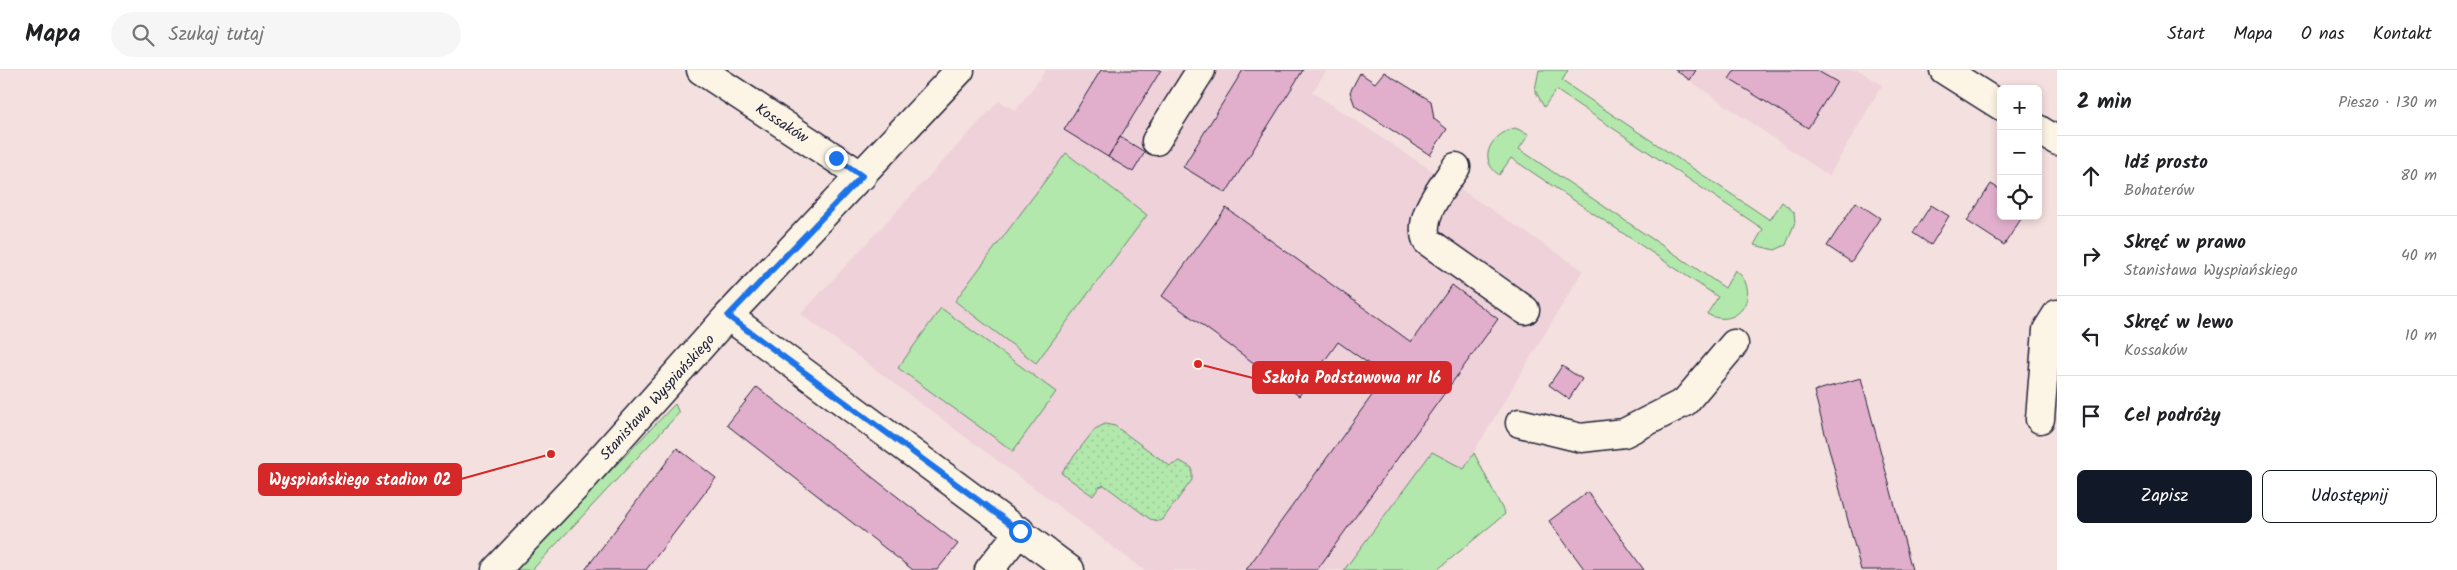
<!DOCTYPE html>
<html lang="pl">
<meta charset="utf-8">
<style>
body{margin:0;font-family:Kalam,sans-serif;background:#f6f6f6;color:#202124}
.controls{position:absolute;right:15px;top:15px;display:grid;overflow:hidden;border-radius:8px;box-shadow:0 2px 8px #0003}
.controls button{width:45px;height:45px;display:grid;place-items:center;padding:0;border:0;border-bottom:1px solid #e0e0e0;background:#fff;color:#202124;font:25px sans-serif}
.stop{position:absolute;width:15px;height:15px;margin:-11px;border:4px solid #1a73e8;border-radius:50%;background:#fff}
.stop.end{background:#1a73e8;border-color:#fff;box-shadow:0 1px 5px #0008}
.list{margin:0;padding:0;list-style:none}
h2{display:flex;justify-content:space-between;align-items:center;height:65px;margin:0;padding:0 20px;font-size:21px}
h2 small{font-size:16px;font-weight:400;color:#757577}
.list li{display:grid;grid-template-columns:32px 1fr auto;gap:15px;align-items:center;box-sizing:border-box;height:80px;padding:0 20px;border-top:1px solid #e0e0e0}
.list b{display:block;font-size:19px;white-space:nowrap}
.list p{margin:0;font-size:16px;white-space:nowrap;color:#757577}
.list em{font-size:16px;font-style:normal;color:#757577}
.actions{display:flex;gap:10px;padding:15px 20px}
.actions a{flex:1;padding:11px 0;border:1px solid #111827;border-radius:8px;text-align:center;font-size:18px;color:#111827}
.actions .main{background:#111827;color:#fff}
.icon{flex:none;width:28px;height:28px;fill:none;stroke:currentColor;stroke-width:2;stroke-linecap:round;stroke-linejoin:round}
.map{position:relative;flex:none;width:2057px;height:500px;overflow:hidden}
header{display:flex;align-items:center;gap:30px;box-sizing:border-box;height:70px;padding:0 25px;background:#fff;border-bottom:1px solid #e0e0e0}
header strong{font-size:24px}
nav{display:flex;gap:28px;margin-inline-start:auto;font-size:18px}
.search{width:350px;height:45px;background:#f6f6f6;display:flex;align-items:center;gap:12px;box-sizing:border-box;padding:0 18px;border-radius:28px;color:#757577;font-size:19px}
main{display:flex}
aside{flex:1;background:#fff}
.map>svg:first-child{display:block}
.built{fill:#eed1d9}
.grass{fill:#b2e8ab;stroke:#6a8573}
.park{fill:url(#park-dots);stroke:#6a8573}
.building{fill:#e1afcc;stroke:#22223b}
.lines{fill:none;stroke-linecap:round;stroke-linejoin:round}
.minor-casing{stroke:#22223b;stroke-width:31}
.minor{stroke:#fcf5e5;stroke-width:28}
.route{stroke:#1a73e8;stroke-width:6}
.labels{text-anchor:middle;stroke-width:4;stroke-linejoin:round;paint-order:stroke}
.street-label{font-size:15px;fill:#22223b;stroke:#fcf5e5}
.leader{fill:none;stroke:#d62828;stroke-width:2}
.callout-dot{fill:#d62828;stroke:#fcf5e5;stroke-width:2}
.callout{fill:#d62828;stroke:#d62828;stroke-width:2}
.callout-label{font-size:16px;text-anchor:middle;font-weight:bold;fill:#fff}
</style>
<header>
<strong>Mapa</strong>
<div class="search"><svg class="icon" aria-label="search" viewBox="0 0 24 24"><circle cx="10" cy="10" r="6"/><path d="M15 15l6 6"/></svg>Szukaj tutaj</div>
<nav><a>Start</a><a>Mapa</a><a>O nas</a><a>Kontakt</a></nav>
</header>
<main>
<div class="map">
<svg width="2057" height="500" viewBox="0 0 2057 500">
<defs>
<pattern id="park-dots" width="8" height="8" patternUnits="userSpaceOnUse" patternTransform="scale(1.25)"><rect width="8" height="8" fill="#b2e8ab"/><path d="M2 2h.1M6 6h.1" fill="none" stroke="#99c794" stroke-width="1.8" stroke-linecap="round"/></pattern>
</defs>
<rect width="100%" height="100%" fill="#f4e0de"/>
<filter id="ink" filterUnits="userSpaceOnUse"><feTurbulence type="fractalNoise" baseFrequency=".02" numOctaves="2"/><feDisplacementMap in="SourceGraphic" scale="10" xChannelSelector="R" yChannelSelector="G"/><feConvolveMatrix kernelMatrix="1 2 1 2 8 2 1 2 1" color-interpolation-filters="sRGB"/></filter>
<g filter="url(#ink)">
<path class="built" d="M1046,0H1327L1312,22L1583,200L1403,500H1144L801,244L999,31L1016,41Z
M1674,0H1858L1882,15L1829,106Z"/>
<path class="grass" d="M1539,0H1568L1562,11L1770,150L1782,132L1794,142L1795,152L1786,175L1775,180L1754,175L1763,159L1556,20L1544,37L1535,20Z
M1515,58L1529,64L1519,79L1725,218L1735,200C1763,220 1740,262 1707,244L1718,227L1511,88L1499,105C1476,88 1492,64 1515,58Z
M1066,83L1147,145L1036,293L955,231Z
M941,238L1056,322L1013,381L898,298Z
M675,334L679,343L532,500H515Z
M1432,382L1464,399L1474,383L1505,444L1437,500H1344Z"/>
<path class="park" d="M1105,354L1115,356L1170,396L1180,391L1192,398V410L1163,449L1159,451L1150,449L1104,415L1099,417L1093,426L1061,403L1095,359Z"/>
<path class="building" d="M1101,0H1161L1108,87L1064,60Z
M1243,0H1303L1226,123L1183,97Z
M1675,0H1696L1690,10Z
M1735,0H1816L1837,12L1808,58L1729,9Z
M1384,2L1431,31L1434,49L1447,59L1430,85L1355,36L1350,22L1360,3L1375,13Z
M1120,67L1145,82L1133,102L1108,87Z
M1991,114L2001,120V146H2023L2004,175L1967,151Z
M1856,132L1880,148L1851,192L1827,176Z
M1931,135L1949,146L1931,175L1913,163Z
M1226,138L1411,272L1452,215L1498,249L1317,500H1246L1386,306L1338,272L1299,326L1162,226Z
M1562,296L1582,309L1569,329L1549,315Z
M1861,308L1912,500H1861L1822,352L1814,321Z
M757,317L958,474L937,500H913L727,355Z
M677,378L716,408L646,500H585Z
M1588,422L1644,500H1585L1549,451Z"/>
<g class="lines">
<g class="minor-casing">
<path id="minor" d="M701,0L862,106
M1944,0L2001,36
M2038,59L2057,71
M1156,71L1201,0
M1456,97C1443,117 1417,146 1427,171L1525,240
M728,246L1070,500
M2040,349L2047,260L2057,244
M1520,353L1581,368L1624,363L1685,332L1734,274
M496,500L580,412L728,246L960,0
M989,500L1020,461"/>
</g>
<use href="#minor" class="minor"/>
</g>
</g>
<g class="lines" filter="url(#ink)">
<path class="route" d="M836,88L862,106L728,246L1020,461"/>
</g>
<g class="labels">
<g class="street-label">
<text transform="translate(782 53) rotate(33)" y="5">Kossaków</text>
<text transform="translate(657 327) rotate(-48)" y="5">Stanisława Wyspiańskiego</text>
</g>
</g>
<path class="leader" d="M1198 294L1253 308M551 384L461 409"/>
<g class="callout-dot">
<circle cx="1198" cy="294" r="5"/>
<circle cx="551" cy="384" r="5"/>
</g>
<g class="callout">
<rect x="1253" y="292" width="198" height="31" rx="5"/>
<rect x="259" y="394" width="202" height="31" rx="5"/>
</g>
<g class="callout-label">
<text x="1352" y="313">Szkoła Podstawowa nr 16</text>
<text x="360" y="415">Wyspiańskiego stadion 02</text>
</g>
</svg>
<div class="controls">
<button>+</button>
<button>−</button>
<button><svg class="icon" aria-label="locate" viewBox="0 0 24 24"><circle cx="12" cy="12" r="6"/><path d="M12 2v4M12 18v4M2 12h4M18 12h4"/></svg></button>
</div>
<div class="stop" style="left:1020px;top:461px"></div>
<div class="stop end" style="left:836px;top:88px"></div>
</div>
<aside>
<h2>2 min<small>Pieszo · 130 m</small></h2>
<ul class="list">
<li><svg class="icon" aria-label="ahead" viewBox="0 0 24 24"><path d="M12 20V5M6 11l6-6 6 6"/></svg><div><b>Idź prosto</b><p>Bohaterów</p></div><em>80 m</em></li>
<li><svg class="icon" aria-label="right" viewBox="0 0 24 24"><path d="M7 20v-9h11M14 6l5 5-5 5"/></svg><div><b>Skręć w prawo</b><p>Stanisława Wyspiańskiego</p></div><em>40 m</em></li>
<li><svg class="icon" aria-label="left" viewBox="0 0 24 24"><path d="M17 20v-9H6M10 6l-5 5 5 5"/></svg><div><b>Skręć w lewo</b><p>Kossaków</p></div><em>10 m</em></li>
<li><svg class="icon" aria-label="arrive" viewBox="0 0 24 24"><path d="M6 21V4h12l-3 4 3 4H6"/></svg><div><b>Cel podróży</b></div></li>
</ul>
<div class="actions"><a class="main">Zapisz</a><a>Udostępnij</a></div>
</aside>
</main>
